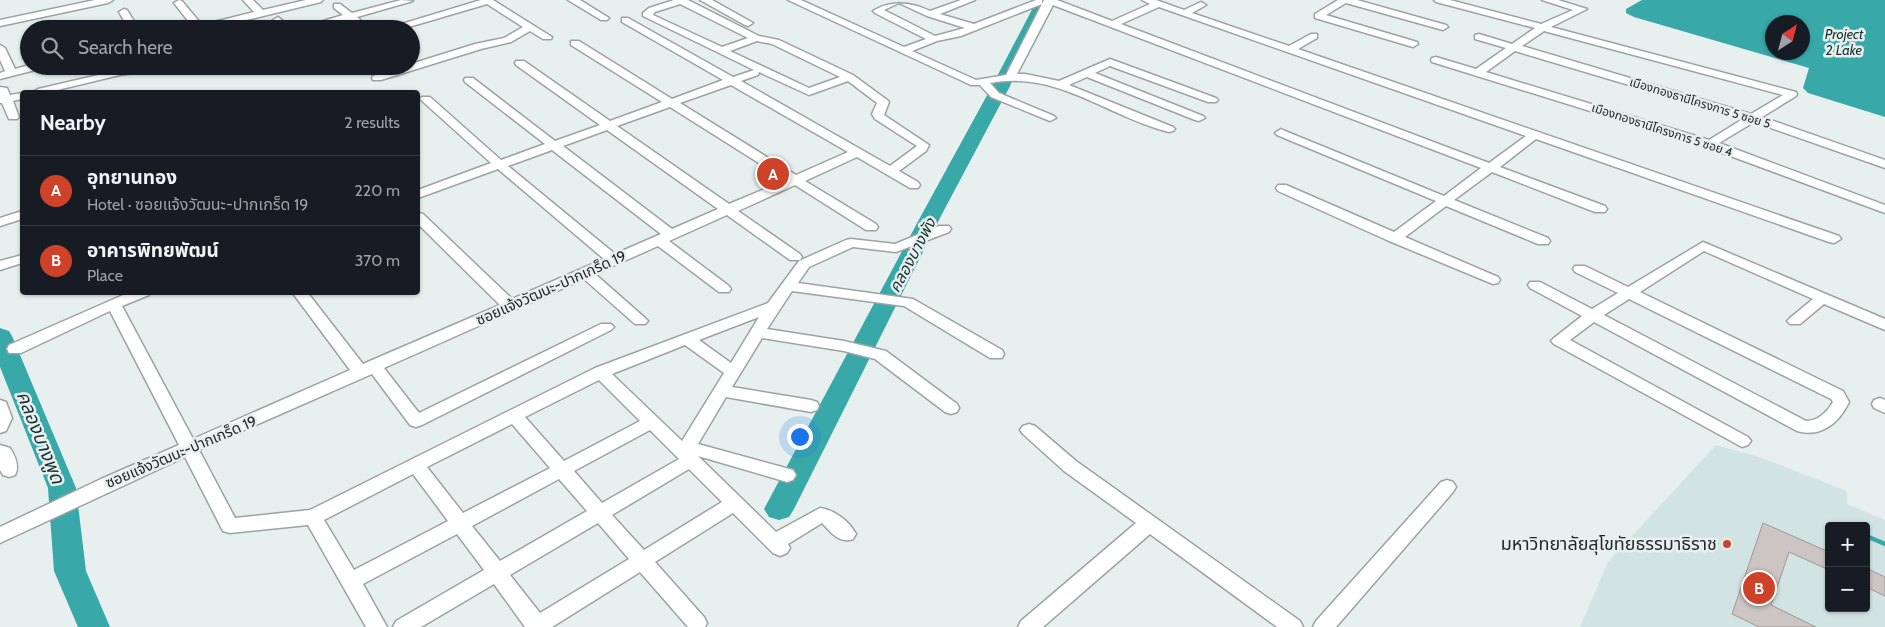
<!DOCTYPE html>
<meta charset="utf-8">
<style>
body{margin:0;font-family:Cabin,"Noto Sans Thai",sans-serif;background:#242831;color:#f1f3f6}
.controls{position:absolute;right:15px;bottom:15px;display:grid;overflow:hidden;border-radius:5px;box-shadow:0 1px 4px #0004}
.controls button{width:45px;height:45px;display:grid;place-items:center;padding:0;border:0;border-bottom:1px solid #363941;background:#171b24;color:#f1f3f6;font:25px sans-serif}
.compass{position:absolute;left:1765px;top:15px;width:45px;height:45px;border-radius:50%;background:#171b24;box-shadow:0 1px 4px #0004;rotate:36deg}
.you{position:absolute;left:799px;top:436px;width:18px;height:18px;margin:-12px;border:4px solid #fff;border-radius:50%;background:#1a73e8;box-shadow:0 0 0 8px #1a73e833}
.badge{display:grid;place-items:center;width:32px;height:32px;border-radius:50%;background:#cd4228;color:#fff;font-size:16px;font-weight:700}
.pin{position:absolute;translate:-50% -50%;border:2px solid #fff;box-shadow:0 1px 5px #0006}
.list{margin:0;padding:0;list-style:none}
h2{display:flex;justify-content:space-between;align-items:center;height:65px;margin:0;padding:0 20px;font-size:21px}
h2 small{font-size:16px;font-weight:400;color:#9ea1a6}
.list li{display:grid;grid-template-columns:32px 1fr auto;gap:15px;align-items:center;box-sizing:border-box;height:70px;padding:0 20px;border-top:1px solid #363941}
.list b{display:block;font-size:19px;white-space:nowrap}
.list p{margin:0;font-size:16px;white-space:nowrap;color:#9ea1a6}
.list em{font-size:16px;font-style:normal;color:#9ea1a6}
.icon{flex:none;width:28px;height:28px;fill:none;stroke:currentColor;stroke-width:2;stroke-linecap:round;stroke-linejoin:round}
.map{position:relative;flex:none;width:1885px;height:627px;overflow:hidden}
.search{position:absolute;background:#171b24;box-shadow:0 1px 4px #0004;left:20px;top:20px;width:400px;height:55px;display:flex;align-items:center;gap:12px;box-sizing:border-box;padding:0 18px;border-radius:28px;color:#9ea1a6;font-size:19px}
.panel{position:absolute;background:#171b24;box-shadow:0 1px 4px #0004;left:20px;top:90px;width:400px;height:205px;border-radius:5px}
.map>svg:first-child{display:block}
.built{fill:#d2e3e3;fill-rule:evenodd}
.water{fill:#39a8a9;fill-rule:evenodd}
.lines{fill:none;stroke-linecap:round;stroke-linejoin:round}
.stream{stroke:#39a8a9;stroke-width:4.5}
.river{fill:#39a8a9;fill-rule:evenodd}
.building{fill:#cdc5c3;stroke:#9f9796}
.minor-casing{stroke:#9ba3a3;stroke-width:3}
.minor{fill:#fff;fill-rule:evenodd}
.poi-dot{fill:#cd4228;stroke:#e7f0ef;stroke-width:2}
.labels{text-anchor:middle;stroke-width:5;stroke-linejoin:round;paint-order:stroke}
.far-street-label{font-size:12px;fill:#252828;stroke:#e7f0ef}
.far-water-label{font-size:14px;font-style:italic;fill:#1a3232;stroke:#e7f0ef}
.street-label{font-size:15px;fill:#252828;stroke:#e7f0ef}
.water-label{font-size:16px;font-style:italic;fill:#1a3232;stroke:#e7f0ef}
.near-poi-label{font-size:18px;fill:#252828;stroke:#e7f0ef;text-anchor:end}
.near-water-label{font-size:19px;font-style:italic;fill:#1a3232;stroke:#e7f0ef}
</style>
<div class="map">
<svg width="1885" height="627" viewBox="0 0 1885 627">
<rect width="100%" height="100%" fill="#e7f0ef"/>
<path class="built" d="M1716,445L1759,457L1847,491V504L1885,520V627H1580L1608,562ZM1829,526H1866V608H1829Z"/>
<path class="water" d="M1642,0H1885V117L1808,93L1803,88L1809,68L1634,17L1626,13V9ZM1772,22H1802V52H1772Z"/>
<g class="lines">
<path class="stream" d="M1866,536L1885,544"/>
<path class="river" d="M1037,0H1051L1009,88L942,214L794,509L789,517L779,520L769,517L764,509L922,214L991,88Z
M0,328L9,331L12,336L76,488L86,571L110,627H78L54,571L48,488L0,367Z"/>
</g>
<path class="building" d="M1763,523L1829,552V570L1789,552L1771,605L1816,627H1759L1732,614Z
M1866,568L1885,577V596L1866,587Z"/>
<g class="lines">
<g class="minor-casing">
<path id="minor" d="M95,0H113L108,3L0,26V20Z
M179,0L182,1L202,25L254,12L243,0H253L263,10L306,0H323L321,2L209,29H191L193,27L174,3Z
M401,0L413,1L357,17L366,25L367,29H359L348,20L314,29H297L343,15L334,8V4H340L352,13Z
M481,0H493L552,37L551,39H543L530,31L511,42L481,49L381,80H373L372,78L373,76L404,66H411V64L475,44L504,38L523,27L487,4L402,29H385Z
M568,0H580L609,18L607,20H601Z
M674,0H688L759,36L779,40L853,75L887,100L889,102L884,115L929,145L926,151L899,171L918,182L920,185L918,188H910L857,157L805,181L876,224L878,227L876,230H866L795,185L738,211L800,254L802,257L800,260H790L727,215L669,241L729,286L731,289L729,292H719L658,246L595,274L645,318L648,321L645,324H635L584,279L384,368L419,413L601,324H611L614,327L611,330L422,425L416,427L410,425L372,374L199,450L235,518L310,510L595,368L768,303L799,261L846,240L851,239L895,244L939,226H949L951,229L949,232L896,252L853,247L809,267L798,283L913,299L1002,350L1004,354L1002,358H990L904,306L792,291L767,329L844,341L886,351L957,404L959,408L957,412L951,414L945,412L875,359L844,351L762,338L732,387L811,400L817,402L819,406L817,410L811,412L726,397L698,444L793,470L796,475L793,480L787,482L698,456L776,532L820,508C835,510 849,521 856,534L853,539C839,544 831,532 822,523L788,544L790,548L787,553L780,556L773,553L733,513L655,562L704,617L707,623L705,627H688L640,572L552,627H525L494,584L421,627H393L396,621L484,570L457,534L363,584L387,627H366L308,525L230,533L223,531L185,457L0,543V527L101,479L179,445L110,311L21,353H9L7,349L9,345L130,292H151L149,295L122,306L193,439L350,370L292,292H307L363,364L500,305L418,224V213L423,214L512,299L604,259L498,169L418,198V190L491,163L420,99L422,97H430L501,160L545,144L465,82L464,80L465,78H473L555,141L600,125L516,65L515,63L516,61H524L610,121L662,102L571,45V41H579L672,99L723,80L622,22V18H628L733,77L754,70L643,16V13L649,8ZM680,4L748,38L722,47L653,15L655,12ZM757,41L772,44L840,77L809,88L730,51ZM759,72L809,95L848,81L877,103L872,114L875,119L917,146L890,166L741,81L758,75ZM731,85L848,152L796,175L680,103ZM670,107L786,180L729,204L617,126ZM607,130L718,209L672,229L563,146ZM552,150L661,234L615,254L508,166ZM759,317L731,363L699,340ZM685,345L724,373L682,441L612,374ZM599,380L640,421L564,461L525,417ZM512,424L550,468L463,513L427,467ZM650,430L679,459L602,503L574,471ZM689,469L722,502L644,550L612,515ZM413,474L448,521L354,570L324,520ZM559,479L587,511L500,561L472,526ZM598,523L629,559L540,613L510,575Z
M700,0H712L753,23L748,26L745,25Z
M788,0H801L904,47L926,39L875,13L873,11C890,0 911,2 930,11L961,0H975L940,14L974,24L1036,0H1042V4L961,36L937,41L912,51L976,80L1006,75L1044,0H1057L1112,21L1150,4L1142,0H1156L1184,10L1201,2L1206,5L1192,13L1289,46L1311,34H1317V38L1298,49L1839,236L1841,239L1834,243L1829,242L1536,139L1500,167L1605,206L1607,209L1605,212H1595L1492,172L1454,200L1548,238L1550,241L1548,244H1538L1446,206L1405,237L1498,277L1500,280L1498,283L1493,284L1389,241L1278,191L1276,188L1278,185H1286L1394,232L1436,201L1277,135L1275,133L1281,129L1285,131L1444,196L1481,168L1053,5L1017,74H1025L1059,81L1110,59L1216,98L1218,100L1216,102H1208L1110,66L1095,73L1203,116L1205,118L1199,121L1195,120L1087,77L1069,85L1173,127L1175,129L1173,131L1169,132C1108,117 1057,70 990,83L999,93L1054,116L1056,118L1050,121L991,97L980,85H971ZM899,3L927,16L965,28L935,36L884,10ZM1159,7L1526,136L1489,163L1121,24Z
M1338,0H1357L1446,25L1448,27L1443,30L1346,3L1326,15L1417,42L1418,44L1413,47L1315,18V14Z
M1434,0H1450L1541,24L1573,10L1542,0H1558L1587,9L1551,27L1796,92L1797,94L1796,96L1762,117L1885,160V168L1754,122L1719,143L1885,205V213L1706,147L1432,62L1431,60L1432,58L1436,57L1476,69L1506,48L1475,39V35L1479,34L1512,44L1535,28L1436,2ZM1544,31L1783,95L1751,114L1522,46ZM1515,51L1743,119L1709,140L1486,72Z
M124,9L127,10L139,29H129L119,12Z
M278,17L293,29H282L273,20Z
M62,22L65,23L68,29H58L57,25Z
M0,45L5,48L15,69L29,65L44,66L43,68L0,79V73L5,71L0,60Z
M137,66H164L159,69L120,75L49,92H33L38,89Z
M0,87L7,88L10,95L22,93V99L13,101L19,117L17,119H9L2,103H0Z
M22,211V219L0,226V218Z
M1703,242L1885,319V330L1824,304L1800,324H1790L1787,321L1790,318L1813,299L1704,251L1640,292L1843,391L1849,402C1839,423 1821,438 1797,431L1594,322L1570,340L1748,437L1751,441L1748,445L1742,447L1554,344L1551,341L1554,338L1582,316L1530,288L1528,285L1530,282H1540L1592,309L1618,293L1575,272L1573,269L1575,266H1585L1628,287ZM1629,299L1831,399L1833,402C1827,412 1818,421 1806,421L1604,315Z
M22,255V263L0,270V261Z
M1880,398L1885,400V413L1874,408L1872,404L1874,400Z
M0,400L6,402L12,418L6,431L0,433Z
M1029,424L1035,426L1076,461L1300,621L1303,627H1277L1150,534L1043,627H1018L1021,621L1136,523L1064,471L1023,434L1020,430L1023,426Z
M0,445L10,448C15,456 20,466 15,475L9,477L3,475L0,470Z
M1447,480L1453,482L1456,487L1453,492L1336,627H1313L1316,621L1441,482Z"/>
</g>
<use href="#minor" class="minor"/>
</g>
<circle class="poi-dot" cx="1727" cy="544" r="5"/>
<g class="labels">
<g class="far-street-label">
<text transform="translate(1700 103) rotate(17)" y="4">เมืองทองธานีโครงการ 5 ซอย 5</text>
<text transform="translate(1662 130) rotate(18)" y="4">เมืองทองธานีโครงการ 5 ซอย 4</text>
</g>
<g class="far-water-label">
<text x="1844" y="39">Project<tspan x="1844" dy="16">2 Lake</tspan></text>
</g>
<g class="street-label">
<text transform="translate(551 288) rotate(-24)" y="5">ซอยแจ้งวัฒนะ-ปากเกร็ด 19</text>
<text transform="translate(181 452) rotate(-23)" y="5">ซอยแจ้งวัฒนะ-ปากเกร็ด 19</text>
</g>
<g class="water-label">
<text transform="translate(912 255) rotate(-62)" y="6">คลองบางพัง</text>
</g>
<g class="near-poi-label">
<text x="1717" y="550">มหาวิทยาลัยสุโขทัยธรรมาธิราช</text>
</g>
<g class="near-water-label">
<text transform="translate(41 437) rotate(68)" y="7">คลองบางพูด</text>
</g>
</g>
</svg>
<div class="controls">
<button>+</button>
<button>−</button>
</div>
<svg class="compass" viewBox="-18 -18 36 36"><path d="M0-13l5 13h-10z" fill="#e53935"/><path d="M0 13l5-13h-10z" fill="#9ea1a6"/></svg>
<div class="you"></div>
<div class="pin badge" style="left:773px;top:174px">A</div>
<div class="pin badge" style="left:1759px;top:588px">B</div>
<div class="search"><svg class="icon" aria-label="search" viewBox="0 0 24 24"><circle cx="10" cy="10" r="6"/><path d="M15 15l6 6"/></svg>Search here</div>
<section class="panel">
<h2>Nearby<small>2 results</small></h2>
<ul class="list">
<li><span class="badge">A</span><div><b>อุทยานทอง</b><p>Hotel · ซอยแจ้งวัฒนะ-ปากเกร็ด 19</p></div><em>220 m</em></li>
<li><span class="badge">B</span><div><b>อาคารพิทยพัฒน์</b><p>Place</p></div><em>370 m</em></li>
</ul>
</section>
</div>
